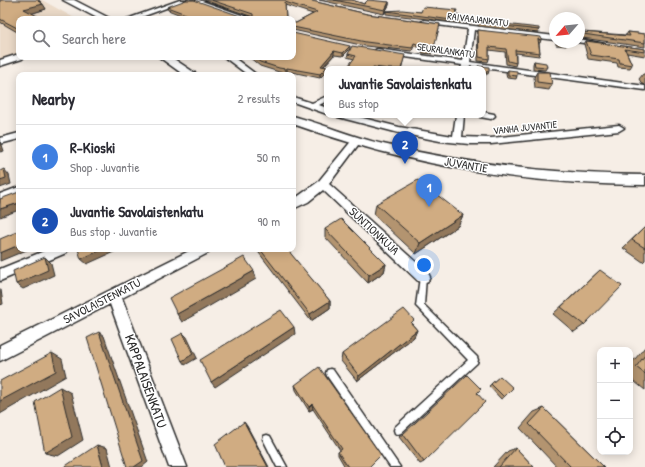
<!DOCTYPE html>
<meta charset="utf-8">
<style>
body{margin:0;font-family:"Patrick Hand",sans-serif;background:#f2f2f3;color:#2b2b33}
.controls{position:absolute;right:12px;bottom:12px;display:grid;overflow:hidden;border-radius:8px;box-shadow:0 2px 10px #0003}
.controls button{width:36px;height:36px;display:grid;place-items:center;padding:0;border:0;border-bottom:1px solid #e1e1e2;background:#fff;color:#2b2b33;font:20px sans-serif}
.compass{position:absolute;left:549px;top:12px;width:36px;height:36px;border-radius:50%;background:#fff;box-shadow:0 2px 10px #0003;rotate:242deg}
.you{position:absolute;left:424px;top:265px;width:14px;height:14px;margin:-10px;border:3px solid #fff;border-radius:50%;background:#1a73e8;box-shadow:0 0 0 6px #1a73e833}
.badge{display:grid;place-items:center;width:26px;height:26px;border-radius:50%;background:#c8321e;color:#fff;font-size:13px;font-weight:700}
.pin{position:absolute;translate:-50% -33px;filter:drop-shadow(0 1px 2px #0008)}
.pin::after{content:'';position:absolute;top:21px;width:14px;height:12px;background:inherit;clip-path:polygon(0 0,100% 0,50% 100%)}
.popup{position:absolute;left:324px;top:66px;width:162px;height:52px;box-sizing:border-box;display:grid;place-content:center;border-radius:8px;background:#fff;filter:drop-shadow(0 1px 3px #0005);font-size:13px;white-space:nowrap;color:#7c7c81}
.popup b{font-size:15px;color:#2b2b33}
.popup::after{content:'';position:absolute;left:50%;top:100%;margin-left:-8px;border:8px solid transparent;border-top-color:#fff}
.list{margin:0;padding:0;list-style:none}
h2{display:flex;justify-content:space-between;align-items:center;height:52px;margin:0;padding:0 16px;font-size:17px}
h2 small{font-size:13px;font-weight:400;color:#7c7c81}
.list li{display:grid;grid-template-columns:26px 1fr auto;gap:12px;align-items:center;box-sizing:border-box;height:64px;padding:0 16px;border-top:1px solid #e1e1e2}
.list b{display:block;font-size:15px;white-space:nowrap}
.list p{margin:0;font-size:13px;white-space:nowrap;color:#7c7c81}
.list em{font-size:13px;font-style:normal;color:#7c7c81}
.icon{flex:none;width:22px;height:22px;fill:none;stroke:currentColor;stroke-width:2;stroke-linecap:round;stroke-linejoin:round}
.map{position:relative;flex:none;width:645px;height:467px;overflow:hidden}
.search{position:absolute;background:#fff;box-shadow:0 2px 10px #0003;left:16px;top:16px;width:280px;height:44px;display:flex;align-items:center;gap:10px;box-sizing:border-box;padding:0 14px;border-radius:8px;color:#7c7c81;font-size:15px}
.panel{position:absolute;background:#fff;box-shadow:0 2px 10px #0003;left:16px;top:72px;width:280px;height:180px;border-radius:8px}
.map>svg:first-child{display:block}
.built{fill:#ebdac8}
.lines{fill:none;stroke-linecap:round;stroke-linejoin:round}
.service-casing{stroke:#2b2b2b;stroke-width:3}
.minor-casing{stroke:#2b2b2b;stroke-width:3}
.tertiary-casing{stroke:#2b2b2b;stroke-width:3}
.secondary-casing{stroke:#2b2b2b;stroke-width:3}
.service{fill:#fff;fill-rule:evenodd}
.minor{fill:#fff;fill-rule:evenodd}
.tertiary{fill:#fff;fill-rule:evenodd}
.secondary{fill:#fff;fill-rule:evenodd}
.wall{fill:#b39470;stroke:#2b2b2b}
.shaded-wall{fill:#92785b;stroke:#2b2b2b}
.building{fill:#d0ac82;stroke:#2b2b2b}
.labels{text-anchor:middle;stroke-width:3;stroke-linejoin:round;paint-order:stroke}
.far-street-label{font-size:10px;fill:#2b2b2b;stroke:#fff}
.street-label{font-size:12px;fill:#2b2b2b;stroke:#fff}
.near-street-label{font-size:14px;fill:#2b2b2b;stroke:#fff}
</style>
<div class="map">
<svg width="645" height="467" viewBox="0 0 645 467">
<rect width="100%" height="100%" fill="#f6eee6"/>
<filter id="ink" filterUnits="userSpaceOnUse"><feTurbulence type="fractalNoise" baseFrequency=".025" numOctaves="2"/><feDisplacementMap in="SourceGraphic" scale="8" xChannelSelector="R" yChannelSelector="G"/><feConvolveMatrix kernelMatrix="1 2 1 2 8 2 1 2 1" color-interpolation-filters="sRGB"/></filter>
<g filter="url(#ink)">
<path class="built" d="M0,0H42L76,19H19V53L0,60Z"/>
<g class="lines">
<g class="service-casing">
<path id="service" d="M423,274L425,275L426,277L424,305L477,357L478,360L477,363L401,433L398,434L395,433L394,430L395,427L468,360L418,308L416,306L420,277L421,275Z
M330,369L333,370L400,467H390L327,376L326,373L327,370Z
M267,435L270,436L287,467H277L263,439L264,436Z"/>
</g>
<g class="minor-casing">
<path id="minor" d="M180,0H188L136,19H127Z
M191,0H199L253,19H244Z
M424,20L555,36V40L474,30L470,62L645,86V90L469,66V69H461L462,65L377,53L374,51L377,49L463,61L468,29L422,23L421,22Z
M579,39L605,44L602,46L577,42H579Z
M224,57H233L257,75H248Z
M327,96V101L319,105L327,108V114L293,102V97L312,103Z
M483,112L494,114L495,116L491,119L480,117L479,115H483Z
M337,115H351L399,127L453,136L456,115H464L462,137L491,138L619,125L624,128L619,131L491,144H469L440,141L399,133L338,117Z
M19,133V139L0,144V138Z
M356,138L361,141L329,184L428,273L430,277L428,281L423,283L418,281L323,190L308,202L293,209V200L318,182L353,139Z
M19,187V195L0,202V194Z
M49,249H68L66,253L0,281V269Z
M193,249H210L208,253L122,298L187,467H169L110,304L0,361V345Z"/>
</g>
<g class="tertiary-casing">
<path id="tertiary" d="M19,54V57H24L22,59L0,66V60Z"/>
</g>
<g class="secondary-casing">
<path id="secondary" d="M63,0H74L111,19H99Z
M159,57H171L198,75H184Z
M293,116C323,124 352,137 383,144C470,165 556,174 645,175V185C521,184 411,166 293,124Z"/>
</g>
<use href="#service" class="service"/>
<use href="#minor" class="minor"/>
<use href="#tertiary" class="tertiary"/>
<use href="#secondary" class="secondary"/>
</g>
<path class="wall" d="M0,0L41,3L46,9L32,13L19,19V33L0,22Z
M204,0H308L367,14L440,24L432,54L422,53L423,49L414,46L412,51L365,46L293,30V23H296L313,14L285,5L286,19H191L168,10L167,7L243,17H253Z
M319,0H352L364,4L389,2V5L384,14Z
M386,11L456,13L466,22V24L386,14Z
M479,21L539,30L538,33L478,26Z
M554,29L555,30V34L553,32Z
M478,30L541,40L540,43H539L540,53L539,56L516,53V63L515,66L506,64L505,52L489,50V59L488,62L478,61L477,33Z
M582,32L626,35L628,32L645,34V47L582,38L580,35Z
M586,41L645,49V56L627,53L632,65L630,68L618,67L617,63L588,59L584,44Z
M556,42H567L568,43L566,46L556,45Z
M350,49L343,56L334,55L324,66L327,67V71L320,78L287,71L285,73L279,72L260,66L249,57H293Z
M348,54L404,58L401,69H346L354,59L347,57Z
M534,61L547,67L545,70L533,69V64Z
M478,66L489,71L488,74H486L483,69H477Z
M508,70L517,76L516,79L507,78L506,73Z
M537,72L552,84L549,90L535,88L534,77Z
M643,74H645V85L642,84L639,79Z
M376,204L463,215L458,226L416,254L374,215Z
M645,227V260L643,262L623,248Z
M325,229L386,264L384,272L368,283L325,237Z
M256,249H288V251L330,301V308L311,321Z
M600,270L584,325L574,332L553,314Z
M412,324L417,330L414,337L357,381L341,361L342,354Z
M645,347V390L630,378V365Z
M498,378L504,397L501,399L489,386Z
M295,385L369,467H345L338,455V452L340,450L313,409L309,411L296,390Z
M477,393L424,462L420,464L399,437L403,434Z
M544,408L604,467H557L520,428L534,412Z
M516,448L534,467H493L508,451Z"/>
<path class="shaded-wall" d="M38,1H40L42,4H43L46,9L27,15L24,9Z
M389,2V5L384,14L385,10Z
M350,46V49L343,56V53Z
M334,51V55L321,69V66Z
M327,67V71L320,78V74Z
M287,68V71L285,73V69Z
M0,142L2,145L4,151L0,152Z
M4,169L9,175L11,184L0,188V180Z
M19,203V210L0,217V209Z
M463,215L458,226L416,254L420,243Z
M19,245V249H29L0,261V253Z
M103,249H115L116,251L87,264L81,259Z
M45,257L51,263L54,275L23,289L16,284Z
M386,264L384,272L368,283L369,275Z
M254,271L256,279L182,322L177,314Z
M0,290H1L3,304L0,305Z
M330,301V308L311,321L310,314Z
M294,327L295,334L215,387L211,382Z
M417,330L414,337L357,381L359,376Z
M99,332L104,336L148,462L142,467H134Z
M183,333L187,337L197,358L185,365L182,361Z
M52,353L62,359L66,376L0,414V401Z
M60,387L71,393L83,440L58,456L45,453Z
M312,404L313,409L309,411V407Z
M244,422L247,426L269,467H268Z
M97,445L107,448L112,467H103Z"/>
<path class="building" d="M0,0H38L40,1H38L43,4L24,9L43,19H19V29L0,19Z
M186,0H194L243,17H253V14L211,0H308L367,14L440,24L433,51L423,49V46L414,43L412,48L366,42L293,27V23H296L317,12L285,2L286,19H199L167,7Z
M334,0H352L364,4L368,0L389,2L385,10Z
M423,7L457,10L456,13L466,22L386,11L402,10L421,12Z
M479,21L539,28V30L479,23Z
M478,30L541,37V40L538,39L540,53L515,50L516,63L508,61L506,49L489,47V59L479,57Z
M582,32L630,36L628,32L645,34V43L583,34Z
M293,33L350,46L343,53L334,51L321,66L327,67L320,74L287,68L285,69L279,68L260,62L253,57H293Z
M586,41L645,49V52L625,49L632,65L620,63L619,59L591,55Z
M558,42H567L568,43Z
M352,46L405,55L401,69H389L373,67V69H346L356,56L348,54Z
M534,61L546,63L547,67L535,66Z
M478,66L489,67V71H487L483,80V69H478Z
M508,70L517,71V76L508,75Z
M537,72H550L552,84L537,82Z
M4,169L6,178L0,180V171Z
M418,180L463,215L420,243L376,204Z
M19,192V203L0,209V199Z
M341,219L386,264L369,275L325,229Z
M645,227V248L632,240Z
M19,231V245L0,253V239Z
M78,249H103L81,259Z
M260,249H287L330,301L310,314Z
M45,257L48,270L16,284L13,271Z
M244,257L254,271L177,314L169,298Z
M600,270L622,286L584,325L561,307Z
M404,309L414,320L411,323L417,330L359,376L342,354Z
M281,310L294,327L211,382L200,360Z
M99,332L143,461L134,467H127L87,338Z
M183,333L193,354L182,361L172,339Z
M52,353L56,371L0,401V381Z
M645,355V374L636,367Z
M319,367L381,455L369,467H348L338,452L342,449L312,404L309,407L295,385Z
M467,375L481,389L477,393L485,402L424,462L403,434Z
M500,376L513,388L504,397L491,384Z
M60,387L72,437L45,453L35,402Z
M544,408L604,467H571L529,424Z
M244,422L268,467H225L215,444Z
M97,445L103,467H64Z
M516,448L534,467H499Z"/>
</g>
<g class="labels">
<g class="far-street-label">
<text transform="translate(478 19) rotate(7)" y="4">RAIVAAJANKATU</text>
<text transform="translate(446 50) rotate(8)" y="4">SEURALANKATU</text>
<text transform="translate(525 127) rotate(-6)" y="4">VANHA JUVANTIE</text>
</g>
<g class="street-label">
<text transform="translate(466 165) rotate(10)" y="4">JUVANTIE</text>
<text transform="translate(374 231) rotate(43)" y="4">SUNTIONKUJA</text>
<text transform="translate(102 301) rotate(-27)" y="4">SAVOLAISTENKATU</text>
</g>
<g class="near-street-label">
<text transform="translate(146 381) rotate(70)" y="5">KAPPALAISENKATU</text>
</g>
</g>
</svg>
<div class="controls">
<button>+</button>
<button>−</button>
<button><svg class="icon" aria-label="locate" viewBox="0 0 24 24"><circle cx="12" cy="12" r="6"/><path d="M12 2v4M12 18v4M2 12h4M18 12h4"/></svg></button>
</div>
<svg class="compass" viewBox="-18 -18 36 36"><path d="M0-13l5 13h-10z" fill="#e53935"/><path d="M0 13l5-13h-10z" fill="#7c7c81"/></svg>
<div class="you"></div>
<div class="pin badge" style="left:429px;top:207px;background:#3f7fe0">1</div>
<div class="pin badge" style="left:405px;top:164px;background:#1a4fb4">2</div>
<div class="popup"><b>Juvantie Savolaistenkatu</b>Bus stop</div>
<div class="search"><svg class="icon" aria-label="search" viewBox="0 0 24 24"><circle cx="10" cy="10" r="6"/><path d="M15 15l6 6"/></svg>Search here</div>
<section class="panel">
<h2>Nearby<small>2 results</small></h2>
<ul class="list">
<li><span class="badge" style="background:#3f7fe0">1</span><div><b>R-Kioski</b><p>Shop · Juvantie</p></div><em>50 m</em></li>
<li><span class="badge" style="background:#1a4fb4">2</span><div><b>Juvantie Savolaistenkatu</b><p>Bus stop · Juvantie</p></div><em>90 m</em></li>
</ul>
</section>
</div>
